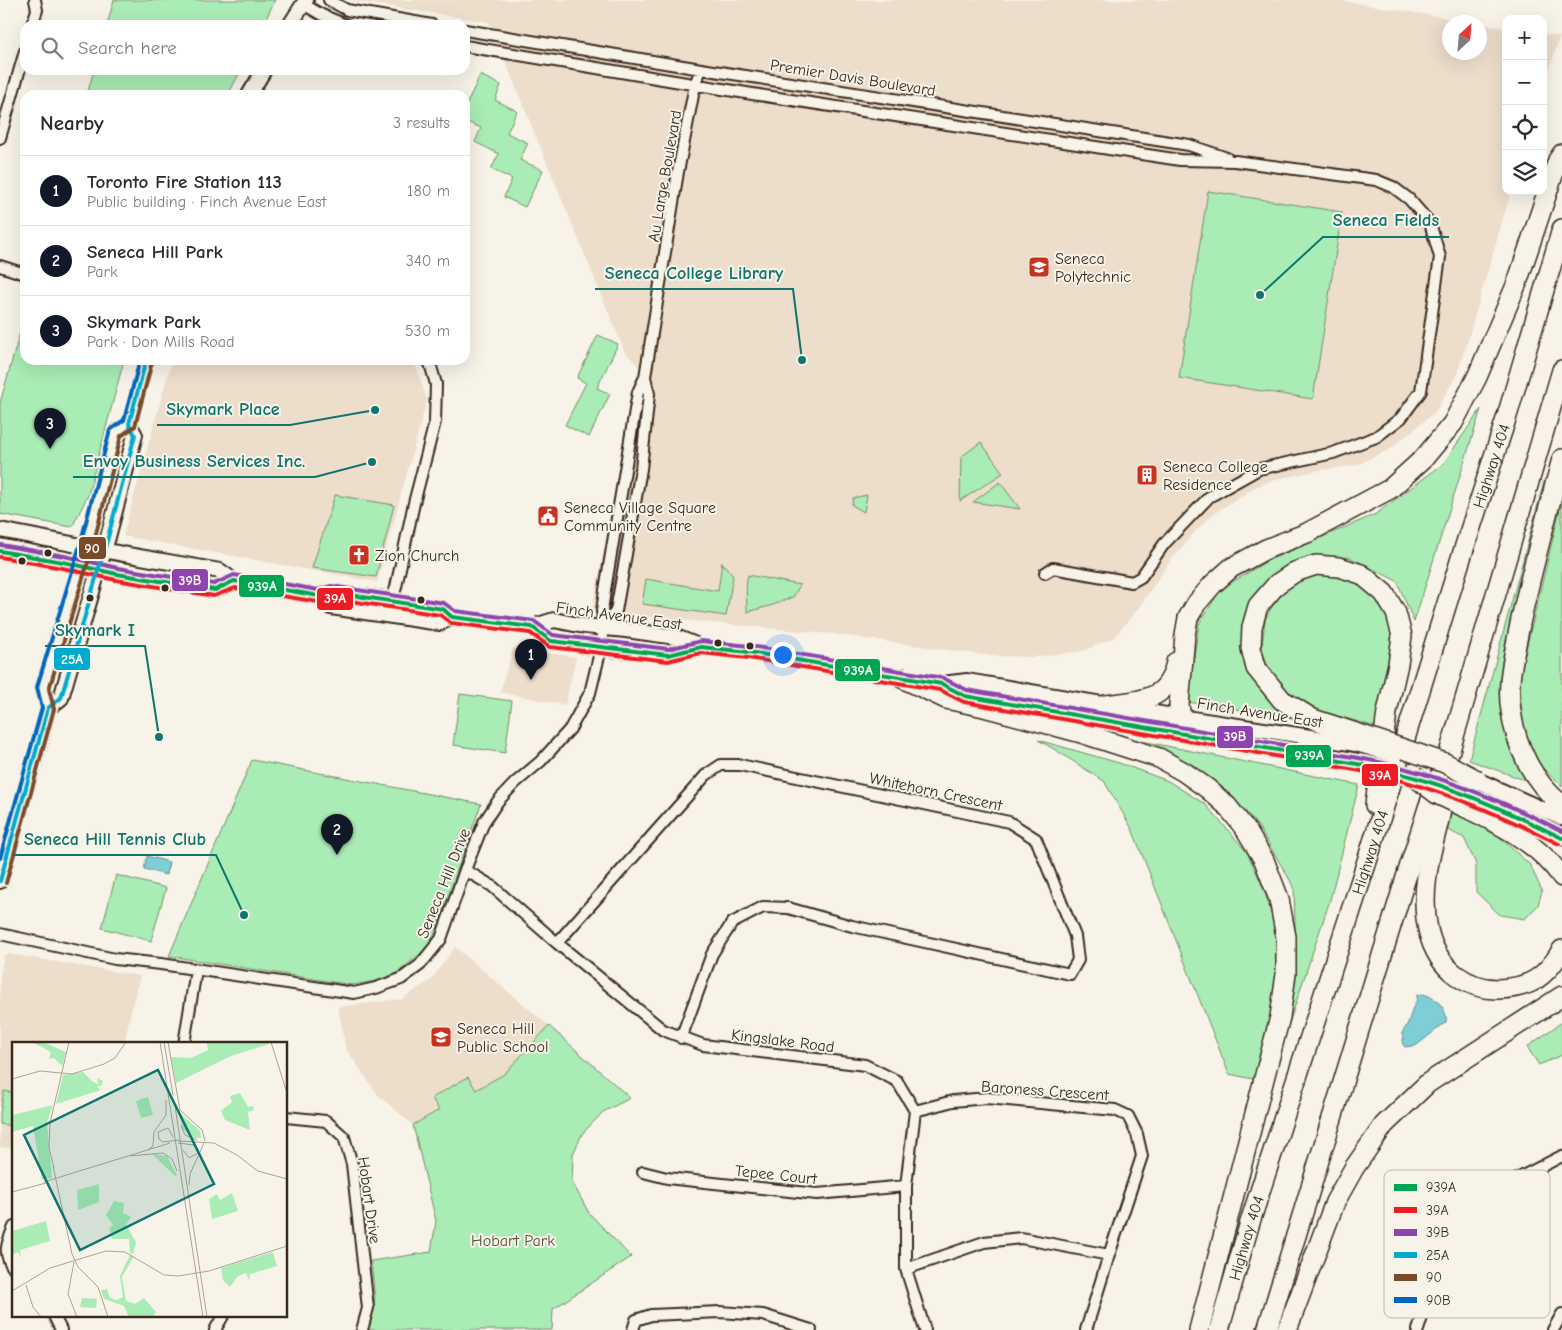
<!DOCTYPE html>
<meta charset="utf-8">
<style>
body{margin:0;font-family:"Comic Neue",sans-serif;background:#f2f2f3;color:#2b2b33}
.controls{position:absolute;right:15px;top:15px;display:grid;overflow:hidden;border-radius:10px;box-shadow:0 5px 20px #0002}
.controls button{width:45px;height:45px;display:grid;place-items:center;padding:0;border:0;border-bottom:1px solid #e1e1e2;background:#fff;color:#2b2b33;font:25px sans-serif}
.compass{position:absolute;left:1442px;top:15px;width:45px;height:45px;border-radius:50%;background:#fff;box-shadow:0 5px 20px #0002;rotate:26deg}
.you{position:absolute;left:782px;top:654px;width:18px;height:18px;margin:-12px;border:4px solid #fff;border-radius:50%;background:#1a73e8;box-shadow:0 0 0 8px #1a73e833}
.badge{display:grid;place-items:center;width:32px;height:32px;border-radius:50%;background:#111827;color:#fff;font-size:16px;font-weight:700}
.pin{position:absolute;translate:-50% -41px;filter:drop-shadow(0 1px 2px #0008)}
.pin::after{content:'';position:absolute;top:26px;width:18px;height:15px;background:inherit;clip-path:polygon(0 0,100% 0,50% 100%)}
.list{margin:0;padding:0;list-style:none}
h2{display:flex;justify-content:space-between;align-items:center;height:65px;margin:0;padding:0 20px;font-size:21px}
h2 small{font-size:16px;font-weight:400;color:#7c7c81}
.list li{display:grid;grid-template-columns:32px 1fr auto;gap:15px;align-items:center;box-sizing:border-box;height:70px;padding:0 20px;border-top:1px solid #e1e1e2}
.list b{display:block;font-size:19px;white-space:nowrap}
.list p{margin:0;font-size:16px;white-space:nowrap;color:#7c7c81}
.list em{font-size:16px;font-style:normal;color:#7c7c81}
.icon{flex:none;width:28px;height:28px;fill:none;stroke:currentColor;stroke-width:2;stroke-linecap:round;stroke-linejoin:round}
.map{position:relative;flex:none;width:1562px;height:1330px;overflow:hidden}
.search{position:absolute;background:#fff;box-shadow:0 5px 20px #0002;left:20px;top:20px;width:450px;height:55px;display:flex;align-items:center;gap:12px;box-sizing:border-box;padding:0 18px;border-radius:15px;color:#7c7c81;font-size:19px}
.panel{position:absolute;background:#fff;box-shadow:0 5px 20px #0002;left:20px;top:90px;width:450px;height:275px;border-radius:15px}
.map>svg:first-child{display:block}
.built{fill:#edddcb}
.green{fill:#aaecb5;stroke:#728b6a}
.water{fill:#7dced6;stroke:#638c8c}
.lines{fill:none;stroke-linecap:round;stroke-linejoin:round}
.minor-casing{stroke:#3b2a1e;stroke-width:14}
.secondary-casing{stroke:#3b2a1e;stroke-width:18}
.motorway-casing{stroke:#3b2a1e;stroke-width:22}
.minor{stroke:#f7f3e8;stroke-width:10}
.secondary{stroke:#f7f3e8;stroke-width:14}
.motorway{stroke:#f7f3e8;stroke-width:19}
.secondary-bridge-casing{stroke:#3b2a1e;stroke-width:18;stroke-linecap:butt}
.motorway-bridge-casing{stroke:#3b2a1e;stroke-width:22;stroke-linecap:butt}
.secondary-bridge{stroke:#f7f3e8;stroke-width:14}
.motorway-bridge{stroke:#f7f3e8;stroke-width:19}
.bus-1-casing{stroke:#f7f3e8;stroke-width:8}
.bus-2-casing{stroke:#f7f3e8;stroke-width:8}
.bus-3-casing{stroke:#f7f3e8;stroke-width:8}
.bus-4-casing{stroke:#f7f3e8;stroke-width:8}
.bus-5-casing{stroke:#f7f3e8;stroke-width:8}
.bus-6-casing{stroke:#f7f3e8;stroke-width:8}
.bus-1{stroke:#00a651;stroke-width:4}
.bus-2{stroke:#ed1c24;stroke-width:4}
.bus-3{stroke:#8e44ad;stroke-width:4}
.bus-4{stroke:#00a9ce;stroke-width:4}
.bus-5{stroke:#7a4b2a;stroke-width:4}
.bus-6{stroke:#0065bd;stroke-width:4}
.bus-dot{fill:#3b2a1e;stroke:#f7f3e8;stroke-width:2}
.labels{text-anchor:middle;stroke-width:4;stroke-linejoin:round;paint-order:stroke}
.street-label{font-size:16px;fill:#3b2a1e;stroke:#f7f3e8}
.poi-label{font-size:16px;fill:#3b2a1e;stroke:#f7f3e8;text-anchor:start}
.park-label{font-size:16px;fill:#51513c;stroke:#f7f3e8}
.inset-road{fill:none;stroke:#aca397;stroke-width:1}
.view{fill:#0f766e;fill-opacity:0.15;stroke:#0f766e;stroke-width:2.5}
.inset-edge{fill:none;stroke:#3b2a1e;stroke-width:2.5}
.key{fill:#f7f3e8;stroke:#bfb7ab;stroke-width:1}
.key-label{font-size:14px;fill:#3b2a1e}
.leader{fill:none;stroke:#0f766e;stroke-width:2}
.callout-dot{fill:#0f766e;stroke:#f7f3e8;stroke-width:2}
.callout-label{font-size:18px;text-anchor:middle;font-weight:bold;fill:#0f766e;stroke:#f7f3e8;stroke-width:4;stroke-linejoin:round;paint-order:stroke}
.line-badge{stroke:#f7f3e8;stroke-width:2}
.badge-label{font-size:14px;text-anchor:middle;font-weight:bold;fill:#fff}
</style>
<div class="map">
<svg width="1562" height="1330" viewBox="0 0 1562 1330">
<rect width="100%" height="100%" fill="#f7f3e8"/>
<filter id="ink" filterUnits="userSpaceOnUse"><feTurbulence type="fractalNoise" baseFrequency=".02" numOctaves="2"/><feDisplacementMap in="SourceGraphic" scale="10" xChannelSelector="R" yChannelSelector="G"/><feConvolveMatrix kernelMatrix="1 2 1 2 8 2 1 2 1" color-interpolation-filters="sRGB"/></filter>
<g filter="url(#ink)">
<path class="built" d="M348,0H1337L1472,22H1450V52H1480V24L1506,28V191H1511L1467,343L1456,376L1435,412L1390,449L1357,465L1321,470L1281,478L1255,487L1212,515L1192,535L1171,560L1135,613L1113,638L1083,651L1035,657L991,656L832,634L592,612L639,367L624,350L489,22Z
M1543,34L1560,37L1543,89Z
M172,360H414L427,400L377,582L123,536Z
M513,648L576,657L565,705L500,692Z
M455,947L549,1026L504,1074L413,1125L378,1095L346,1049L338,1007L402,999L431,980Z
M9,954L140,976L131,1011L124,1044H14V1149L0,1147V977L4,955Z"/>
<path class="green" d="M114,0H275L263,25H107Z
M94,70H241L228,95H87Z
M480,75L501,85L495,100L517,111L507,133L528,143L520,160L543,170L525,207L504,197L512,179L491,169L499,154L475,142L481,128L465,121V108Z
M1208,191L1342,212L1313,399L1179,378Z
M25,315V360H124L88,495L72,527L0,514V403Z
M598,335L618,344L597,388L610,394L589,437L565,425L586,383L577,378Z
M1481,409L1414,622L1397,581L1349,557L1307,560L1284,570L1242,646L1246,669L1273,703L1303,719L1187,702L1199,624L1221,589L1267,561L1376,514L1443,464Z
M981,442L1003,473L960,501L961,457Z
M1545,478L1550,481L1500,680L1505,719L1530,782L1469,760Z
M1000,482L1020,509L973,502Z
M335,495L394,505L376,577L312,568Z
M867,495L864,512L852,505L853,498Z
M1562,501V787L1536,761L1522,739L1520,674Z
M722,562L733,576L726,616L642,604L646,579L718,591Z
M1338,574C1346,577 1356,580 1363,585C1373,593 1384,605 1388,618C1398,648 1383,697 1376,727L1307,707L1286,693L1275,679L1267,664L1262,648L1265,619L1272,607L1288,586L1315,575Z
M748,575L800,585L793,597L773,605L747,612C747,600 745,586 748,575Z
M460,694L512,701L505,753L453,745Z
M1038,740L1119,763L1168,781L1205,804L1247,852L1264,889L1277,934L1278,983L1258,1080L1229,1074L1132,829L1104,781L1054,749Z
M1137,740L1359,785L1330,900L1279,1054L1276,1052L1296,958L1294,887L1258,826L1235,799L1195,766Z
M252,760L481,804L435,933L426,949L397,973L376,981L352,985L169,956Z
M1450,811L1495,833L1530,865L1542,891L1538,905L1525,919L1500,915L1476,892V864L1464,838L1446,829Z
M116,875L166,888L151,941L102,928Z
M1562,1022V1055L1539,1065L1527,1047Z
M549,1026L630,1098L603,1112L582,1134L573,1154L572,1182L589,1213L631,1257L553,1309L552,1330H367L375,1300L371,1261L431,1252L436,1221L413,1125L439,1110L432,1098L468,1077L476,1090L504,1074Z
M4,1091L14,1093V1126L0,1124V1113Z"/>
<path class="water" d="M147,856L169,862L166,875L144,869Z
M1422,994C1435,996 1448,1009 1446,1022L1417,1045L1405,1047L1402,1043L1404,1037L1402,1033C1408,1024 1409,1021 1412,1010C1414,1004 1417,1004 1417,995Z"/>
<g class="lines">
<g class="minor-casing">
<path id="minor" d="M329,0L347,10L432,25
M303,4L322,15L346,25
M32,25L37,10L35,0
M465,30L701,69L1189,145L1227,158
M465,46L746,93L1180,160L1235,161L1376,180L1393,187L1409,199L1430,223L1440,257L1421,391L1401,418L1376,437L1333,453L1259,469L1209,497L1164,544L1141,577L1132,582L1053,568L1045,573
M0,138L25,51
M0,266L25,274
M392,600L396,587L414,503L435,422L436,384L429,360
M604,628L616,611L641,469L649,394L645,377
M465,870L492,886L557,943L663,1030L703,1045L865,1065L897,1081L915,1111L906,1186V1269L925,1330
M0,934L115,959L161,964L354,993L376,988L401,979L420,965L441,939L465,870L484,822L498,801L515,783L541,761L570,729L590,693L601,648L604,628L602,611L605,590L638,392L645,377L678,172L695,85L701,69
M557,943L706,775L721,765H740L1009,822L1036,839L1075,936L1078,960L1070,974L852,926L788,908L763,907L732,923L712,954L681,1038
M184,1044L196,970
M915,1111L953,1101L987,1098L1115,1110L1128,1116L1137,1134L1142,1156L1109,1255L1086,1330
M286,1117L326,1121L344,1137L352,1164L368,1308L362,1330
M643,1172L667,1178L817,1194L906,1186
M14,1227C7,1243 2,1253 14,1269
M906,1269L984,1242L1021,1238L1109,1255
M54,1316L61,1330
M215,1330L223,1316
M633,1330L636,1320L651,1315L720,1312L763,1315L811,1330
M1418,1330L1450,1229L1468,1204L1562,1156
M1553,1330L1562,1314"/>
</g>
<g class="secondary-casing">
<path id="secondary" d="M290,25L306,0
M249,95L264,70
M0,530L123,554L220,571L234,581L319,596L331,607L440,623L452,617L532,627L554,620L584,626L626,630L676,637L701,647L749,652L942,684L967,681L1167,715L1356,744
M0,551L63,562L117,574L215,590L234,581
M319,596L330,592L392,600L443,609L452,617
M532,627L551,641L601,648L668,655L701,647
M990,701L1165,730L1326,759L1357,762L1372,766
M48,708L61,698L108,537L135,435L129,424
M1477,780L1562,818
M1471,796L1562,838
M0,881L41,737L48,708L43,689L86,547L116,432L129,424L146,360"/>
</g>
<g class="motorway-casing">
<g id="motorway">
<path d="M1562,459C1547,514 1532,568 1520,624C1515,652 1506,682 1511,711C1516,747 1533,782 1562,805"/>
<path d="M902,678L946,699L984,707L1078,732L1159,758L1184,772L1208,789L1227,806L1246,830L1264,860L1279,899L1286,937V974L1280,1017L1199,1330"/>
<path d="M1106,705C1139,700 1168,703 1176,662"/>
<path d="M1359,734L1313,719L1282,700L1256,668L1251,648L1252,627L1258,606L1277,584L1295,572L1316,565L1339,567L1361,574L1384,593L1396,613L1402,636L1398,664L1387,712L1375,805"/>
<path d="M1211,738L1189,727L1181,717L1179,705L1185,635L1188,618L1196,604L1213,584L1231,568L1266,549L1307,533L1390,489L1424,458L1453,423L1477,377L1517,283L1558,160L1562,154"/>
<path d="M1444,785C1443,795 1442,806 1440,815C1436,835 1429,855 1427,875C1422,910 1425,952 1456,975C1468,984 1482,989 1498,989C1530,988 1545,978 1562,950"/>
<path d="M1456,803C1495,822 1536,840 1562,877"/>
<path id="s1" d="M1219,1330L1251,1219L1369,855L1461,558L1507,416L1562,229"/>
<path d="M1267,1330L1403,887L1428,808L1450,750L1562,370"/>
<path d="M1287,1330L1335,1202L1354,1168L1384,1125L1428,1083L1562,996"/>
</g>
</g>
<use href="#minor" class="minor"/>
<use href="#secondary" class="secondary"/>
<use href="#motorway" class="motorway"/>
<g class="secondary-bridge-casing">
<path id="secondary-bridge" d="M1356,744L1395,755
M1372,766L1414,776L1471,796"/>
</g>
<g class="motorway-bridge-casing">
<path id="motorway-bridge" d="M1359,734L1445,763L1477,780
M1414,776L1437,794L1456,803"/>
</g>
<use href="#secondary-bridge" class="secondary-bridge"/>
<use href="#motorway-bridge" class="motorway-bridge"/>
<g class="bus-1-casing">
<path id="bus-1" d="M0,551L63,562L117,574L215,590L234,581L319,596L330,592L443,609L452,617L532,627L551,641L668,655L701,647L749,652L942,684L965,696L1363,765C1433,778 1498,806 1562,838"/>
</g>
<g class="bus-2-casing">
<path id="bus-2" d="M0,557L62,568L116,580L214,596L235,588L318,602L331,598L440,615L451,623L530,633L550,647L668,661L701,653L748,658L940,690L964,702L1361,771C1431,785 1496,812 1559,844"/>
</g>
<g class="bus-3-casing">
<path id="bus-3" d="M1,545L64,556L118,568L214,584L234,575L318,590L331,586L444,603L455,611L534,621L553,635L668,649L701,641L750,646L943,678L967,690L1364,759C1433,772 1499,799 1562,831"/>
</g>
<g class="bus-4-casing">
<path id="bus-4" d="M0,881L48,708L61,698L108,537L135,435L129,424L146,360"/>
</g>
<g class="bus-5-casing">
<path id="bus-5" d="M6,883L54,709L49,689L92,549L121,436L135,426L152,362"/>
</g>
<g class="bus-6-casing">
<path id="bus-6" d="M0,858L42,708L37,687L80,545L110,430L124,420L140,360"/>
</g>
<use href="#bus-1" class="bus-1"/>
<use href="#bus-2" class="bus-2"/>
<use href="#bus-3" class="bus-3"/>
<use href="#bus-4" class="bus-4"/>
<use href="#bus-5" class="bus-5"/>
<use href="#bus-6" class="bus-6"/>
</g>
</g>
<defs>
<g id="university-square" transform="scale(1.125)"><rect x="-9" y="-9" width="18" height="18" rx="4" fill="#c8321e" stroke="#f7f3e8"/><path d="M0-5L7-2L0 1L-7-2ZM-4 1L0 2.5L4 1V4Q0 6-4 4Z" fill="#fff"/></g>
<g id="building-square" transform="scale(1.125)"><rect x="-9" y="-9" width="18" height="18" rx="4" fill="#c8321e" stroke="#f7f3e8"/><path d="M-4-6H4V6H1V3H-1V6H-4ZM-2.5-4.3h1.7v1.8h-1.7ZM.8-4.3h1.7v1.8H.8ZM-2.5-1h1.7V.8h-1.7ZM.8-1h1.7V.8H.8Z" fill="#fff"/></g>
<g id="civic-square" transform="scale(1.125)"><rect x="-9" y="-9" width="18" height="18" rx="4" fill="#c8321e" stroke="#f7f3e8"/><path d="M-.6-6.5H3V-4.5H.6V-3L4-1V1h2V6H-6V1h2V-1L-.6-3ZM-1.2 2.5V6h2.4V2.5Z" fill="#fff"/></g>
<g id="church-square" transform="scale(1.125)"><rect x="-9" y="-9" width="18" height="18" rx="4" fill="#c8321e" stroke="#f7f3e8"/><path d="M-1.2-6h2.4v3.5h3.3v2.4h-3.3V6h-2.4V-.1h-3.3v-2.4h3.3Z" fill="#fff"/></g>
<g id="school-square" transform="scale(1.125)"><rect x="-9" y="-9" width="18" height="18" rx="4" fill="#c8321e" stroke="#f7f3e8"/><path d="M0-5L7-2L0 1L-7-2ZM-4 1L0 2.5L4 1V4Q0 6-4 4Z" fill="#fff"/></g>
</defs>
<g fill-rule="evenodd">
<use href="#university-square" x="1039" y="267"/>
<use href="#building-square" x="1147" y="475"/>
<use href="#civic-square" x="548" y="516"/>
<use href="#church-square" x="359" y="555"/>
<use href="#school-square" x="441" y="1037"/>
</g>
<g class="bus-dot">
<circle cx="48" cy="553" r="4.5"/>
<circle cx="22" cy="561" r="4.5"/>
<circle cx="165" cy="588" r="4.5"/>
<circle cx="90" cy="598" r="4.5"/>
<circle cx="421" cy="600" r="4.5"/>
<circle cx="718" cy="643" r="4.5"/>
<circle cx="750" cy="646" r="4.5"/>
</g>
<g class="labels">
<g class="street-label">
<text transform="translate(853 77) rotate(9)" y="6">Premier Davis Boulevard</text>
<text transform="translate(664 176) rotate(-80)" y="6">Au Large Boulevard</text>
<text dy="6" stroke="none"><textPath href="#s1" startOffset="906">Highway 404</textPath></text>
<text transform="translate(619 615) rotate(8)" y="6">Finch Avenue East</text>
<text transform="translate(1260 712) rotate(9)" y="6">Finch Avenue East</text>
<text transform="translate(936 791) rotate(12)" y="6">Whitehorn Crescent</text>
<text dy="6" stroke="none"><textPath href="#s1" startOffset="501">Highway 404</textPath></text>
<text transform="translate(443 883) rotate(-68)" y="6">Seneca Hill Drive</text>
<text transform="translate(783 1040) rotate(7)" y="6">Kingslake Road</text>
<text transform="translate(1045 1090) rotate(4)" y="6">Baroness Crescent</text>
<text transform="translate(776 1174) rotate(6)" y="6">Tepee Court</text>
<text transform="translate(370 1200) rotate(82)" y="6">Hobart Drive</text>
<text dy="6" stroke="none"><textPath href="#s1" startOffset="96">Highway 404</textPath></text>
</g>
<g class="poi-label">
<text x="1055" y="264">Seneca<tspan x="1055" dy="18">Polytechnic</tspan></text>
<text x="1163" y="472">Seneca College<tspan x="1163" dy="18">Residence</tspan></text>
<text x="564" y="513">Seneca Village Square<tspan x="564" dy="18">Community Centre</tspan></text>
<text x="375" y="561">Zion Church</text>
<text x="457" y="1034">Seneca Hill<tspan x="457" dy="18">Public School</tspan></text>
</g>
<g class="park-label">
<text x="513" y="1246">Hobart Park</text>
</g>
</g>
<g transform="translate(12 1042)">
<rect width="275" height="275" fill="#f7f3e8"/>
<path d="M20,0H31L54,10L50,24L42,16L37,17L39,10ZM198,0H256L257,2L219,14L164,41L159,15L179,16L196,8L195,1ZM71,30L81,40L86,42L85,36L91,39L90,43L85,45L89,48L44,62L51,33ZM228,51L236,65L241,64L242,68L236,70L238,88L213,78L209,69L220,60L218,54ZM136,55L141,73L129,76L124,59ZM41,63L35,80L40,136L30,138L21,84L0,90V73ZM167,70L188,89L189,96H180L171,87ZM140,112L155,114L165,133L163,134ZM87,142V160L66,168L65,148ZM220,151L226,169L200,177L197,157L205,152L208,158ZM102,159L112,161L111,171L119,175L114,183L124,200L121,212L118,211L117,197H100L97,186L101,183L94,173ZM34,179L38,199L8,208L9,215L6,210L0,213V189ZM261,210L265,224L238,232L237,238L234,231L226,234L218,245L211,238L209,226ZM118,213L122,214L110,235L114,259L123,262L132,256L144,270L141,275H117L112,264L92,257L89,248L95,247L98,256L105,258L111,255L108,234ZM70,256L85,257L84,266L68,265Z" fill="#aaecb5"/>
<path class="inset-road" d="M148,0L191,275M152,0L161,53M156,0L168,68L190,88L193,99M259,0L275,51M0,37L28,29L60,32L92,22L103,16L114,0M163,64L195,275M169,83L173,93L185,98M161,95L156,86L146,90L147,97L151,100L167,98M166,99L202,101L225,113L247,130M166,101L182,103L186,111L177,116L171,108M136,108L141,104L142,90L154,73V58M118,114L151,111L160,117L165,129M41,124L60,212L66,225L86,245L96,275M42,126L37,106L38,81L57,0M246,129L275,137M32,140L158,101M177,143L178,132L192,101M0,150L34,141M62,220L56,252L65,275M14,243L21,265L29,275M0,249L38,226L94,209L113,210L152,233L166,234L197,229L275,204"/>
<path class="view" d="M146,28L202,142L68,208L12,93Z"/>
<rect width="275" height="275" class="inset-edge"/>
</g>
<rect x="1384" y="1170" width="166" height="148" rx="8" class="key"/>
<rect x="1394" y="1184" width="23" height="7" fill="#00a651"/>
<rect x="1394" y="1207" width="23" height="6" fill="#ed1c24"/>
<rect x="1394" y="1229" width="23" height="7" fill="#8e44ad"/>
<rect x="1394" y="1252" width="23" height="6" fill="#00a9ce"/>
<rect x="1394" y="1274" width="23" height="7" fill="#7a4b2a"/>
<rect x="1394" y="1297" width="23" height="6" fill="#0065bd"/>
<g class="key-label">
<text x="1426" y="1192">939A</text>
<text x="1426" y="1215">39A</text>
<text x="1426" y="1237">39B</text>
<text x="1426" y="1260">25A</text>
<text x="1426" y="1282">90</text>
<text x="1426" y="1305">90B</text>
</g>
<path class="leader" d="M1260 295L1323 237H1449M802 360L793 289H595M375 410L290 425H157M372 462L315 477H73M159 737L145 646H45M244 915L216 855H13"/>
<g class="callout-dot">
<circle cx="1260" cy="295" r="5"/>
<circle cx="802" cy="360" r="5"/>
<circle cx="375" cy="410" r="5"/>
<circle cx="372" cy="462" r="5"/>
<circle cx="159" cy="737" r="5"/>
<circle cx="244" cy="915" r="5"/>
</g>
<g class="callout-label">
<text x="1386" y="226">Seneca Fields</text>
<text x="694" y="279">Seneca College Library</text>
<text x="223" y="415">Skymark Place</text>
<text x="194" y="467">Envoy Business Services Inc.</text>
<text x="95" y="636">Skymark I</text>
<text x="115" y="845">Seneca Hill Tennis Club</text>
</g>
<g class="line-badge">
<rect x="78" y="536" width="29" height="24" rx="5" fill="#7a4b2a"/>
<rect x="171" y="568" width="38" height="24" rx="5" fill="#8e44ad"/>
<rect x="238" y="574" width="47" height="24" rx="5" fill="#00a651"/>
<rect x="316" y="587" width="38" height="24" rx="5" fill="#ed1c24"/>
<rect x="53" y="647" width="38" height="24" rx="5" fill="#00a9ce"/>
<rect x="834" y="658" width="47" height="24" rx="5" fill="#00a651"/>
<rect x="1216" y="725" width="38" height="24" rx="5" fill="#8e44ad"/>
<rect x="1285" y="744" width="47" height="24" rx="5" fill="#00a651"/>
<rect x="1361" y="763" width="38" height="24" rx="5" fill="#ed1c24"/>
</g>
<g class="badge-label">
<text x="92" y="553">90</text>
<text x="190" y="585">39B</text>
<text x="262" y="591">939A</text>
<text x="335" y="603">39A</text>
<text x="72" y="664">25A</text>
<text x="858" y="675">939A</text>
<text x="1235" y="741">39B</text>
<text x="1309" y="760">939A</text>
<text x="1380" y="780">39A</text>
</g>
</svg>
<div class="controls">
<button>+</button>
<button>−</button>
<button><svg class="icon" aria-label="locate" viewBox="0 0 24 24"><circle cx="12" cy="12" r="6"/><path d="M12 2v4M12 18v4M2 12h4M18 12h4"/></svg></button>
<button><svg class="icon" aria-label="layers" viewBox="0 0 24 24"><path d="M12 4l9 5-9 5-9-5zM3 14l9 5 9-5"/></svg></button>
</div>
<svg class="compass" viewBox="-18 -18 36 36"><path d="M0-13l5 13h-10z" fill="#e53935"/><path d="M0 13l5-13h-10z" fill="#7c7c81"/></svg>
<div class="you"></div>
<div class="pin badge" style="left:531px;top:680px">1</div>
<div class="pin badge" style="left:337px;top:855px">2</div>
<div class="pin badge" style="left:50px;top:449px">3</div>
<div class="search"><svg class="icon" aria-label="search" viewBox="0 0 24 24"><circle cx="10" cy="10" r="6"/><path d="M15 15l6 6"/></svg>Search here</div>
<section class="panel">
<h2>Nearby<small>3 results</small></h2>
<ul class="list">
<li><span class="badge">1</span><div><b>Toronto Fire Station 113</b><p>Public building · Finch Avenue East</p></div><em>180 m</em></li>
<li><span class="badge">2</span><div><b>Seneca Hill Park</b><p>Park</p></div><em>340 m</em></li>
<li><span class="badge">3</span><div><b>Skymark Park</b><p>Park · Don Mills Road</p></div><em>530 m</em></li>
</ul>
</section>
</div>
